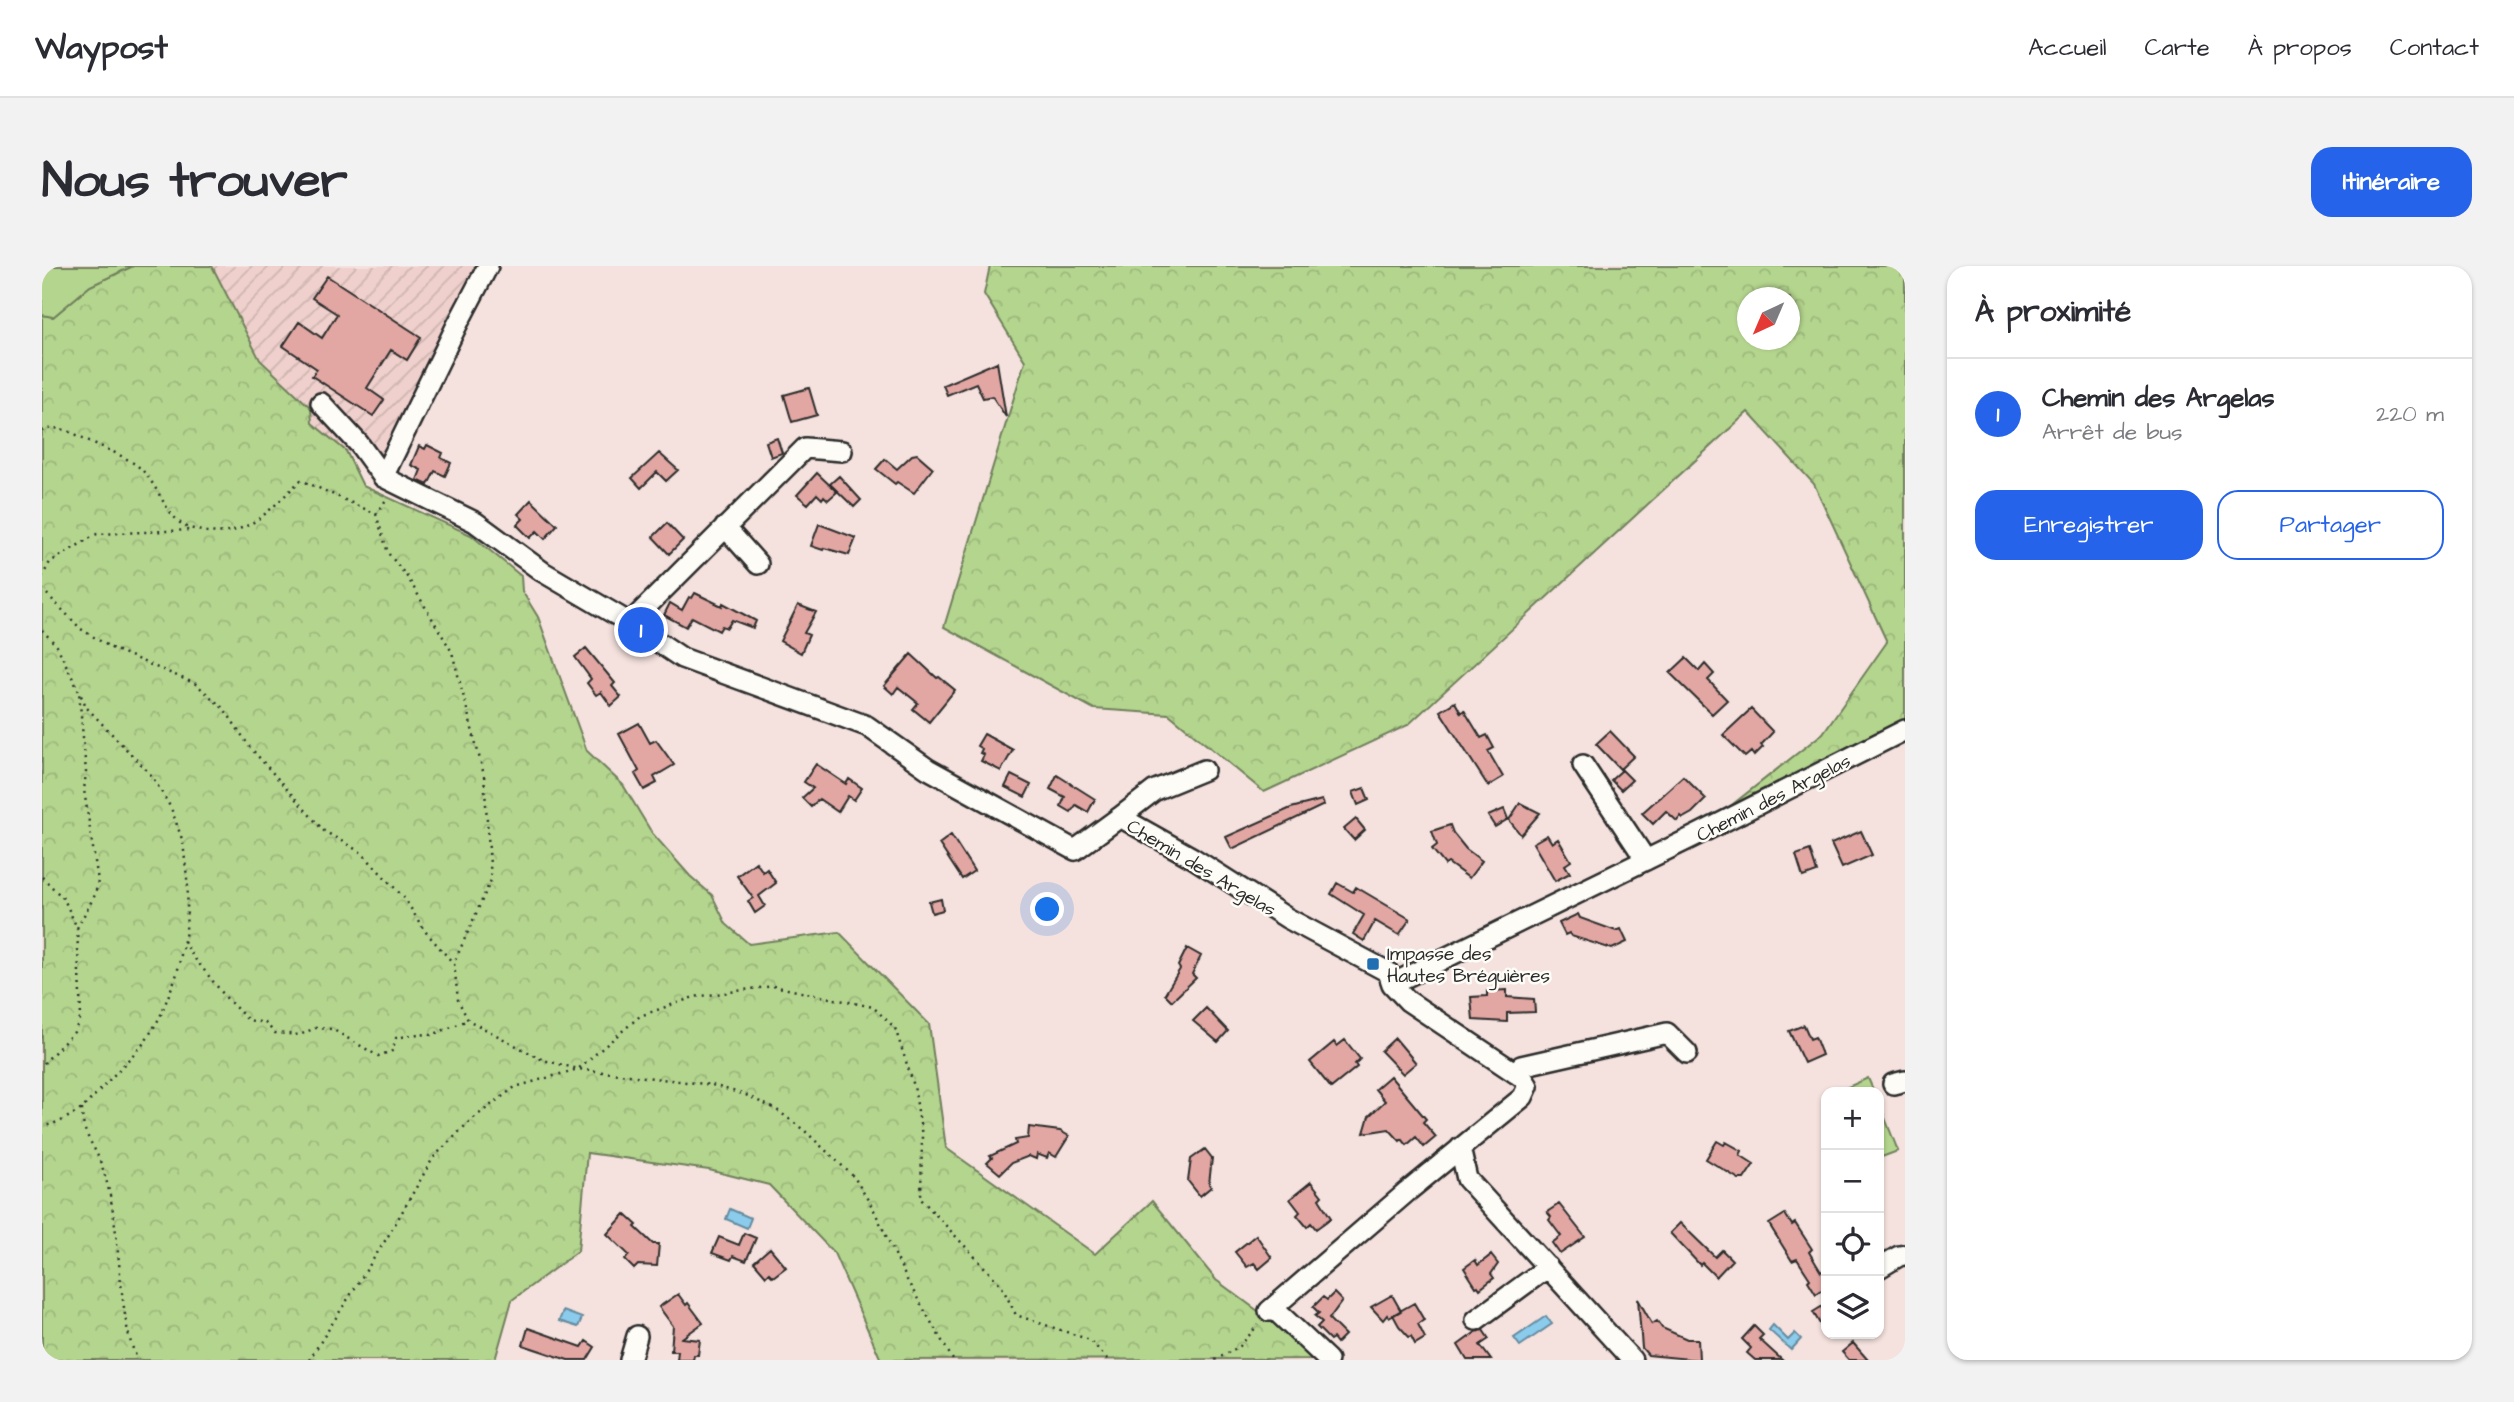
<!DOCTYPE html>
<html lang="fr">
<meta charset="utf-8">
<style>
body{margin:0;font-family:"Architects Daughter",sans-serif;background:#f2f2f3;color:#2b2b33}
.controls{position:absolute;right:21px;bottom:21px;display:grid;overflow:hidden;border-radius:14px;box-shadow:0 2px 5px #0004}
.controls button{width:63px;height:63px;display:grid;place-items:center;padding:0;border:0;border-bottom:2px solid #e1e1e2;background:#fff;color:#2b2b33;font:35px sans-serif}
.compass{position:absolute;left:1695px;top:21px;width:63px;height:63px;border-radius:50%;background:#fff;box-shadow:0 2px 5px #0004;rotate:224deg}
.you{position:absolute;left:1006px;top:644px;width:24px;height:24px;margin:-18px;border:5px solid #fff;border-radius:50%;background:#1a73e8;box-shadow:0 0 0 10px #1a73e833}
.badge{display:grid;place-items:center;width:46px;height:46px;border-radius:50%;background:#2563eb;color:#fff;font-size:23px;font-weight:700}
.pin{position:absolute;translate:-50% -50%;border:4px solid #fff;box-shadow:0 2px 7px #0006}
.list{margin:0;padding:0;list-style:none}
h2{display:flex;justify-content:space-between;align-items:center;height:91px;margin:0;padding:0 28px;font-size:30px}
h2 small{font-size:23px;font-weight:400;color:#7c7c81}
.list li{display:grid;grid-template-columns:46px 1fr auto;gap:21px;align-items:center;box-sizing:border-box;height:112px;padding:0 28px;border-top:2px solid #e1e1e2}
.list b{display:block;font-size:26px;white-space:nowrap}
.list p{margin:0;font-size:23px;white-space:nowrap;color:#7c7c81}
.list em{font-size:23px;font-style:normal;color:#7c7c81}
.actions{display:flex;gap:14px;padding:21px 28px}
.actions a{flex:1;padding:16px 0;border:2px solid #2563eb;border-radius:21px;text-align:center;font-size:24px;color:#2563eb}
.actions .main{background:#2563eb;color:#fff}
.icon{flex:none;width:38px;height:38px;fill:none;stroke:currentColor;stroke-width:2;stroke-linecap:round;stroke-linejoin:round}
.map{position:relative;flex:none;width:1863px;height:1094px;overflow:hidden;border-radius:21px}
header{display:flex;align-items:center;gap:42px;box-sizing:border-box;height:98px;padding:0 35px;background:#fff;border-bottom:2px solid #e1e1e2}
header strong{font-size:33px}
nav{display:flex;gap:38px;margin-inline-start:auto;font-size:24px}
.intro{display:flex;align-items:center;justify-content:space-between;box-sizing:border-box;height:168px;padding:0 42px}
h1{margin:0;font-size:49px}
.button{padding:18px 32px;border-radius:21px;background:#2563eb;color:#fff;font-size:24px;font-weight:700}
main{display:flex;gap:42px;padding:0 42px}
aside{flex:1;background:#fff;border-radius:21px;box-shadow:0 2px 5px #0004}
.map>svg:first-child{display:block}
.industrial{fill:url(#industrial-furrows)}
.forest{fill:url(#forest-crowns);stroke:#70805c;stroke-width:2;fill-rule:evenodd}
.garden{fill:#b4d58e;stroke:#70805c;stroke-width:2}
.water{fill:#8bcbec;stroke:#658b9f;stroke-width:2}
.building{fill:#e2a7a3;stroke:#2b2b2b;stroke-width:2}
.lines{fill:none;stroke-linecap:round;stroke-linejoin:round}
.minor-casing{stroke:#2b2b2b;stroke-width:24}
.path{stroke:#2b2b2b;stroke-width:2.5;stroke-dasharray:2 5;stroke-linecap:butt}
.minor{stroke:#fdfcf7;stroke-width:19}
.poi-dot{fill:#1f6fb2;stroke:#fdfcf7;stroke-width:2.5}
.labels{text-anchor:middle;stroke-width:5;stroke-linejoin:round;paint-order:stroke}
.street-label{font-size:19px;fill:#2b2b2b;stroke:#fdfcf7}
.poi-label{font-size:19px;fill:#2b2b2b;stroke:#fdfcf7;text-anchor:start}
</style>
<header>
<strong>Waypost</strong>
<nav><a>Accueil</a><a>Carte</a><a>À propos</a><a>Contact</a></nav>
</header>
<div class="intro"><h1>Nous trouver</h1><a class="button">Itinéraire</a></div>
<main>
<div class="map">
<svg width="1863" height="1094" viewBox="0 0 1863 1094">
<defs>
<pattern id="industrial-furrows" width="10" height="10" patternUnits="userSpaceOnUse" patternTransform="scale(1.75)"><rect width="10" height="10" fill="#efd0cc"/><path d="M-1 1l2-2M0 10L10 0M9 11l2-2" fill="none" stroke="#cdb3af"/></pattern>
<pattern id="forest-crowns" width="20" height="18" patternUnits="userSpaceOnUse" patternTransform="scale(1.75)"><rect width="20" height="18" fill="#b4d58e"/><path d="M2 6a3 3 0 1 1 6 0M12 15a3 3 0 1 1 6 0" fill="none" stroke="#9bb77b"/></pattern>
</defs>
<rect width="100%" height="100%" fill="#f5e2de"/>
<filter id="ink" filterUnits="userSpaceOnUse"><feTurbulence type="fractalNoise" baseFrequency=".0143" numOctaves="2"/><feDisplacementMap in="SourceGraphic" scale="14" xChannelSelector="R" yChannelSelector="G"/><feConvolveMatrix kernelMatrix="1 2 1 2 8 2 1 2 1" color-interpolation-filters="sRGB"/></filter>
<g filter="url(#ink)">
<path class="industrial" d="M170,0H438L340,201L304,185L270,157L269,142L218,94Z"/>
<path class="forest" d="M91,0H170L218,94L269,142L270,157L304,185L321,220L429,269L479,310L480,325L496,351L545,485L581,519L610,567L648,610L670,629L684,658L707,678L797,666L887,758L904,882L1053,988L1110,935L1174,1014L1281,1093L839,1094L792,987L727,919L667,904L545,887L536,985L470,1034L453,1094H0V49L11,51L48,20Z
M948,0H1863V465L1634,583L1781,467L1845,376L1772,218L1706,146L1366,459L1222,526L1127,448L1052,443L902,361L983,95L942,28ZM1706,32H1748V74H1706Z"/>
<path class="garden" d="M0,0H91L48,20L11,51L0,49Z
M1826,812L1832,826H1795Z
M1837,837L1856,885L1837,892Z"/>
<path class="water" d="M688,943L709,952L705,962L684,953Z
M521,1045L540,1052L536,1061L517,1055Z
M1504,1050L1510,1058L1478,1080L1472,1072Z
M1731,1059L1746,1074L1753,1067L1759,1073L1749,1084L1727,1064Z"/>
<path class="building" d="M285,10L379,71L365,94L349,84L325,122L342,134L331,150L270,110L275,103L241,80L257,56L280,72L295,48L270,32Z
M955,96L964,151L950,130L941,132L934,117L905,129L901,119Z
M767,122L775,149L750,156L742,129Z
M735,172L740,187L729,191L724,176Z
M385,179L401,187L399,192L409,197L403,210L393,205L386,219L375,214L379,204L369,199L377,180L383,183Z
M617,187L636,204L624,215L615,206L599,222L590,212Z
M875,188L891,202L872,227L855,216L853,218L834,203L843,193L855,203L870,189Z
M775,207L795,226L786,234L782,230L780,233L775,228L766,238L755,229Z
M797,210L819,234L812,241L788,218Z
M489,234L515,259L503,273L495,265L488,272L475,259L481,253L476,248Z
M625,257L641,274L627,288L611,271Z
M777,258L814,272L807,289L782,282L781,284L769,280Z
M653,327L680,340L681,337L714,355L711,362L690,354L685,362L680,360L677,365L650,351L644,361L622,349L628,337L640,344L647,331L650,332Z
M756,339L774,346L762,367L767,369L759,387L738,375Z
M544,382L573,417L570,420L579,431L569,440L559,426L554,429L545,417L549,413L533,391Z
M869,388L895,412L897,411L913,424L887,456L871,443L876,437L856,421L851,428L842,420Z
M1644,392L1657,405L1663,398L1672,408L1666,414L1685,434L1670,448L1628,407Z
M1413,436L1419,447L1422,444L1439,472L1445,469L1452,482L1446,485L1461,511L1446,520L1398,445Z
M1709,443L1731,466L1719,479L1721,481L1712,490L1709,486L1703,491L1681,469Z
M597,457L608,477L614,474L632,499L612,511L615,517L602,524L593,508L597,505L577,468Z
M1568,465L1592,490L1578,503L1554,478Z
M942,468L971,484L959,505L939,495L942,489L938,487L940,483L935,480Z
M774,498L804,518L807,513L820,522L812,534L806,530L796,546L777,533L769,541L760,532L771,522L762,516Z
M1580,504L1590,514L1579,524L1569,514Z
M969,509L989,519L983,531L963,521Z
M1015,509L1053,533L1046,546L1034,539L1029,546L1019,540L1023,531L1008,523Z
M1641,510L1664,533L1650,547L1641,552L1639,550L1635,555L1624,545L1611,558L1600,547Z
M1322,522L1327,534L1316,539L1311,526Z
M1280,534L1282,539L1190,583L1184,571L1249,542Z
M1478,537L1498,547L1479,569L1467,554Z
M1462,543L1466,553L1453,561L1446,550Z
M1314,553L1323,564L1312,574L1302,563Z
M1408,559L1411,567L1424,583L1440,595L1427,612L1406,597L1403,599L1390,583L1395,579L1390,565Z
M1819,565L1830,589L1800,602L1789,578Z
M909,569L932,605L920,613L897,578Z
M1505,569L1510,577L1516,573L1529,595L1523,599L1528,607L1513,615L1491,577Z
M1768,584L1775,606L1761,611L1754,589Z
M714,596L721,606L725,603L734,617L717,630L723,640L713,647L706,635L711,632L695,610Z
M1295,617L1311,626L1314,621L1368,653L1357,669L1333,655L1322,675L1311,668L1322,649L1289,628Z
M899,633L901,644L890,647L887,636Z
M1536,648L1538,652L1574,665L1579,663L1585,676L1570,683L1529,670L1527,667L1523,669L1517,657Z
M1145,682L1159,690L1150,708L1154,712L1130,735L1123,728L1138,703L1136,700Z
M1465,724V731L1492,733L1493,746L1465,747V756L1431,754L1429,731L1445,730V725Z
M1164,742L1186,765L1176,776L1151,755Z
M1762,759L1768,773L1773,771L1780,789L1762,797L1747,765Z
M1353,772L1374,797L1361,808L1339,785Z
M1303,774L1318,793L1313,798L1315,801L1289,822L1268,796L1292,776L1295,780Z
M1348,810L1384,853L1381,856L1394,871L1382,881L1374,871L1365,879L1360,873L1358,875L1347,863L1322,867L1327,850L1343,835L1333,823Z
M987,861L1018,865L1027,870L1014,891L1007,887L1005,892L995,888L994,893L987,890L969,897L958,908L945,897L950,892L948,890L974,878L973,874L986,872Z
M1675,875L1682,879L1684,876L1700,885L1698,889L1712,898L1702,913H1697L1664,893Z
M1163,883L1170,892L1167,918L1169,921L1158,930L1146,915L1147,908L1149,893Z
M1269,916L1280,930L1277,933L1289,952L1274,963L1269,957L1265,961L1255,949L1258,946L1248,933Z
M1517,938L1543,971L1518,988L1510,977L1519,970L1507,954L1509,951L1505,946Z
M583,948L595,959L593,961L611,978H617L615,1000L596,999L592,1003L583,994L587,989L565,968Z
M1743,948L1750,959L1753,957L1770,983L1767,986L1779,1006L1784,1003V1021L1774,1028L1766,1015L1768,1013L1755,993L1750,995L1727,958Z
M1638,957L1673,991L1680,984L1690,994L1674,1011L1660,997L1658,999L1628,967Z
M702,967L714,972L704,995L691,990L689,994L670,987L677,971L697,979Z
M1214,969L1230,992L1217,1003L1212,997L1205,1001L1193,986Z
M728,982L744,1001L731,1011L727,1007L724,1010L712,996Z
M1449,989L1456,998L1449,1008L1452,1012L1438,1023L1436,1020L1434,1021L1422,1002L1433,994L1436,999Z
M1292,1027L1300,1035L1287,1053L1303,1069L1295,1077L1291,1072L1288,1074L1275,1061L1280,1056L1273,1050L1277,1047L1271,1041L1281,1031L1285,1034Z
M636,1028L644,1039L646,1037L661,1057L640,1072L658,1074L656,1089H652L651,1094H635L636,1085H629L631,1060L617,1041Z
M1350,1029L1359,1045L1347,1052L1345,1049L1341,1054L1329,1041Z
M1596,1033L1610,1058L1615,1055L1620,1062L1645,1073H1656L1657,1094L1606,1089L1600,1082Z
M1372,1037L1382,1054L1376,1058L1383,1072L1373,1078L1369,1070L1367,1071L1357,1060L1351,1049Z
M1784,1038V1068L1771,1046Z
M1712,1060L1721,1069L1717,1073L1740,1094H1713L1705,1087L1709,1082L1700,1073Z
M486,1062L540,1081L544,1075L553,1081L545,1094H526L481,1079Z
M1441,1064L1447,1073L1438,1079L1449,1094H1425L1416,1079L1434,1066Z
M1811,1077L1826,1094H1807L1800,1086Z"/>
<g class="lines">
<g class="minor-casing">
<path id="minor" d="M446,0L415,59L341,211L433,256L501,306L588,357L640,392L825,460L886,503L1033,584L1078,551L1151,592L1245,652L1346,706L1350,718L1655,569L1863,464
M279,137L317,178L341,211
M683,261L716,298
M588,357L763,182L800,185
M1541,499L1604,594
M1078,551L1113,524L1162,504
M1473,807L1479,800L1625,767L1645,787
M1851,818L1863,815
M1418,882L1425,913L1590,1094
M1837,1002L1857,990L1863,989
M1231,1042L1286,1094
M1227,1045L1365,926L1481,831L1486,820L1481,812L1366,735L1350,718
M1434,1054L1506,1001
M588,1094L595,1070"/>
</g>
<path class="path" d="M0,165C13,158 29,166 41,172C59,181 82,189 98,202C114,217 120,239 135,254C141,261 151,263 160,265C206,274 228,243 259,214L334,248L346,231
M334,248L346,287L366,312L410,386L442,509L449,614L412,697L416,734L426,754L501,794L536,803L670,819L704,829L735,844L763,865L812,911L831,942L866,1016L911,1094
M0,311L8,296L55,268L148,264
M0,323L39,363L71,383L154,418L171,433L183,444L207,480L282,565L320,587L363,633L382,664L411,697
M0,364L15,380L45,442L110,510L129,542L141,576L146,621L144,665L135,708L118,751L103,776L40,843L19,855L0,861
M0,611L22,633L35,662L39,751L32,766L0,799
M35,662L53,629L56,615L42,524L44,506L37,426
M142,675L150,689L186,734L206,754L223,757L233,767L258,769L273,762L290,763L336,790L350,785L354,772L376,768L390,769L426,754
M40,843C40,870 51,875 59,898C74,938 75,984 80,1026C83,1049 85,1073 96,1094
M267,1094L348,967L391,892L429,854L473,821L536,803L598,750L652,731L731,720L831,741L853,762L872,820L880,870L879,933L959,1019L974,1049L1048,1074L1066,1094
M1173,1094L1198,1080L1216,1059"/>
<use href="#minor" class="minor"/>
</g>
</g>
<rect class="poi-dot" x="1324" y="691" width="14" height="14" rx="3.5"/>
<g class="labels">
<g class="street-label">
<text transform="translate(1731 531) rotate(-27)" y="7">Chemin des Argelas</text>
<text transform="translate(1160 601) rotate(31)" y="7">Chemin des Argelas</text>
</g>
<g class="poi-label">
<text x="1345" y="694">Impasse des<tspan x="1345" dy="22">Hautes Bréguières</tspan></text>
</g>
</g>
</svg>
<div class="controls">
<button>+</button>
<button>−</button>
<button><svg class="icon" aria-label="locate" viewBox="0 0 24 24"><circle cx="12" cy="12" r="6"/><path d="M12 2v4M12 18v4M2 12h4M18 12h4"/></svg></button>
<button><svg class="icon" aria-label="layers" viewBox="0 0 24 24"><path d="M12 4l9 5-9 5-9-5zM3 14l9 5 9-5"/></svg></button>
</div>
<svg class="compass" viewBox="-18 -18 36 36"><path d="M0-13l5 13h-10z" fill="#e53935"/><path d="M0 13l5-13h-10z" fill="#7c7c81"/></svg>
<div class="you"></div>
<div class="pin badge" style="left:599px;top:364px">1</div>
</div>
<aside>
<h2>À proximité<small></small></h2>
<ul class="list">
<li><span class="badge">1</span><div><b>Chemin des Argelas</b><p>Arrêt de bus</p></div><em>220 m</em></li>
</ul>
<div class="actions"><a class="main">Enregistrer</a><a>Partager</a></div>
</aside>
</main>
